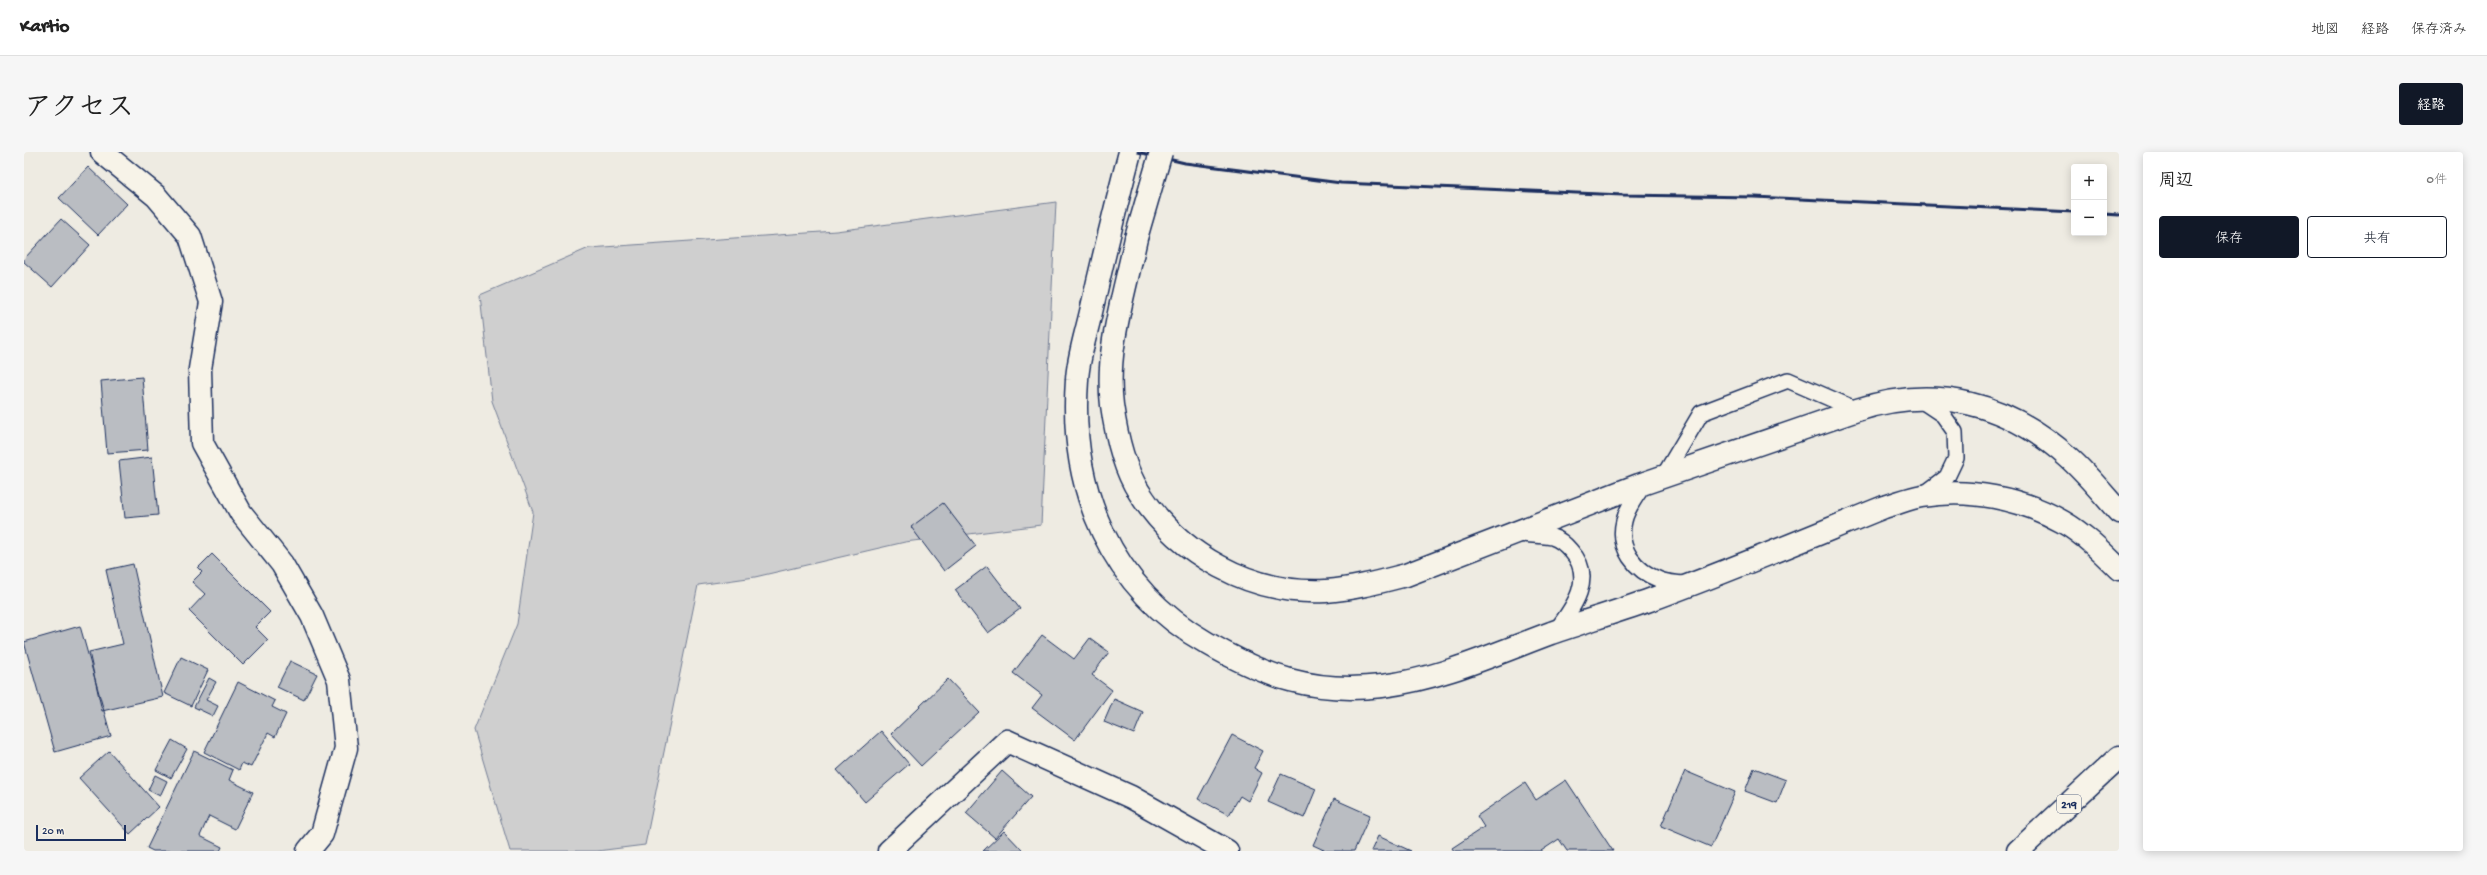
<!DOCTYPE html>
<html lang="ja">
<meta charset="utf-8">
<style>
body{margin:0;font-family:"Gochi Hand","Klee One",sans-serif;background:#f6f6f6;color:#222}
.controls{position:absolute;right:12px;top:12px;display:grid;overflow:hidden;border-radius:4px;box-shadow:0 2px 10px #0003}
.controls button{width:36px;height:36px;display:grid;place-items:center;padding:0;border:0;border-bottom:1px solid #e0e0e0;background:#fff;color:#222;font:20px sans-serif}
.scale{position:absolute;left:12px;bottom:10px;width:90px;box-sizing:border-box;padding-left:4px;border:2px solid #1b2f5e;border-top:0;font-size:11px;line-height:14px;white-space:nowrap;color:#1b2f5e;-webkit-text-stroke:3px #f7f3e8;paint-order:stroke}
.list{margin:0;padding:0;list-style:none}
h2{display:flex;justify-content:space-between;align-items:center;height:52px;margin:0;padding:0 16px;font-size:17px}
h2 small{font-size:13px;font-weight:400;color:#767676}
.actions{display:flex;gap:8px;padding:12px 16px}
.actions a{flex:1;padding:9px 0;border:1px solid #111827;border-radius:4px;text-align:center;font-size:14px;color:#111827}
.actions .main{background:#111827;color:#fff}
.map{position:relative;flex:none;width:2095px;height:699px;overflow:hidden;border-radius:4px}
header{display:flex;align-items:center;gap:24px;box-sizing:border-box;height:56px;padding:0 20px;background:#fff;border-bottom:1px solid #e0e0e0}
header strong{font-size:19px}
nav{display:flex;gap:22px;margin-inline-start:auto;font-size:14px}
.intro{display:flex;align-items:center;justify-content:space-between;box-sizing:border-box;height:96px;padding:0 24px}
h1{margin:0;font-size:28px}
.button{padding:10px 18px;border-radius:4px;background:#111827;color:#fff;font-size:14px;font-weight:700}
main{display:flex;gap:24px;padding:0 24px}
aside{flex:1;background:#fff;border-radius:4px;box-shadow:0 2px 10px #0003}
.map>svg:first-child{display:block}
.green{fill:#cfcfcf;stroke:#757f96}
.building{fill:#babdc2;stroke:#1b2f5e}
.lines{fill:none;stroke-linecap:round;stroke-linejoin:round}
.lane-casing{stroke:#1b2f5e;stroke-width:18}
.street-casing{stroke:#1b2f5e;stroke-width:25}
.highway-casing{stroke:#1b2f5e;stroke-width:25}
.lane{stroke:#f7f3e8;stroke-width:15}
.street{stroke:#f7f3e8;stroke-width:22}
.highway{stroke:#f7f3e8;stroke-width:22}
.rail{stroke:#1b2f5e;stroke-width:3}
.highway-bridge-casing{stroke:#1b2f5e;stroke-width:25;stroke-linecap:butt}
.highway-bridge{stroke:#f7f3e8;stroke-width:22}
.labels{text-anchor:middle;stroke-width:3;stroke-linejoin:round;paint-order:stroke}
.shield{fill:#f7f3e8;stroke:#5d6a87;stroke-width:1}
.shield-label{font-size:11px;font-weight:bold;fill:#1b2f5e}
</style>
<header>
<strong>Kartio</strong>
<nav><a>地図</a><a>経路</a><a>保存済み</a></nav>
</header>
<div class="intro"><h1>アクセス</h1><a class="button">経路</a></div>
<main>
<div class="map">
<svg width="2095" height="699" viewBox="0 0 2095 699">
<rect width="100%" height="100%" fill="#eeebe2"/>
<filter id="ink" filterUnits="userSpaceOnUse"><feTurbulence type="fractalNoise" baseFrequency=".025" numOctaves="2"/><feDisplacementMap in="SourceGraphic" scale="8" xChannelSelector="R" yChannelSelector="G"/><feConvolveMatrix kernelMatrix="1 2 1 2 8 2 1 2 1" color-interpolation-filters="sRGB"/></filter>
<g filter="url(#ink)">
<path class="green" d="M1032,50L1017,373L881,390L731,425L674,433L621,693L573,699H486L450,578L493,472L509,360L468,249L456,143L565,96L812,79Z"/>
<path class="building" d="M64,15L103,52L74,83L35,46Z
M37,67L66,93L28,135L0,110V107Z
M118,225L124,298L83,301L77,229Z
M128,305L134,363L101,366L95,309Z
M919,351L952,394L920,419L887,375Z
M188,402L246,460L231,475L244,488L219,513L165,459L181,442L168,430L178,420L174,416Z
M109,412L139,545L78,559L65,500L99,492L82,418Z
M963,414L996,457L964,481L931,438Z
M56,474L87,584L31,600L0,490Z
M1018,483L1050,507L1066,486L1085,500L1068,523L1088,538L1051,588L1008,556L1018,543L989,521Z
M157,505L184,518L167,554L140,541Z
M266,509L293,522L280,548L253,535Z
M185,526L192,530L182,548L194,554L189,564L170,555Z
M924,527L955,560L897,614L867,582Z
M214,530L251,549L248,555L262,562L251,585L244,581L227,615L218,611L215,618L180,600Z
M1090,547L1119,560L1110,582L1080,570Z
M857,579L885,612L841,650L813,618Z
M1208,583L1239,599L1230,616L1238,621L1224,649L1216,644L1205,663L1174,647Z
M148,588L163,597L147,626L132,618Z
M85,599L135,655L106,682L55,626Z
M170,599L209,618L205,628L229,640L211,677L185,664L176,684L198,695L196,699H129L123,696Z
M1730,616L1762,628L1753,651L1721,639Z
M978,619L1007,645L971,686L942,661Z
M1661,619L1711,640L1687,695L1637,674Z
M1257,622L1292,637L1280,666L1244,650Z
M131,623L143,629L136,644L124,638Z
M1542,628L1589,699H1543L1535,687L1517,699H1430L1428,696L1460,675L1453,664L1501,631L1512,648Z
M1310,647L1346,663L1330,699H1302L1289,693Z
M980,679L999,699H959Z
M1354,684L1387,699H1347Z"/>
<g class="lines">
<g class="lane-casing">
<path id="lane" d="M1895,247L1919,263L1931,280L1932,306L1923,325L1899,343
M1639,325L1677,261L1764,228L1833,258
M1621,331C1613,343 1603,355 1600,369C1593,396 1611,419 1636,428C1644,431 1655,431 1663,433
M1494,382C1505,383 1517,383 1528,385C1535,387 1542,393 1547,399C1572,426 1549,456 1531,480"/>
</g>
<g class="street-casing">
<path id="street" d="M78,0L132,44L166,84L187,150L176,217L178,291L217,361L258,412L288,464L315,528L322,596L298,682L284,699
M865,699L983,589L1107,645L1203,699"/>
</g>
<g class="highway-casing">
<path id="highway" d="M1106,0C1092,53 1079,107 1067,160C1062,182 1054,206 1053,228C1045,337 1086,436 1183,491C1242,525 1289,542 1358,534C1416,527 1473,501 1527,481C1559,470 1592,460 1623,449C1703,420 1781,387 1860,355C1872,352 1885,346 1898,344C1945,336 1997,346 2039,370C2060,382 2078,400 2095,417
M1112,86C1101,140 1081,198 1088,253C1092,282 1099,315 1115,340C1154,402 1227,443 1302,439C1329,437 1355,430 1382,423L1615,333L1833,258C1912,232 1984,251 2045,306C2063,322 2079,342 2095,360
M1994,699L2095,605"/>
</g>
<use href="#lane" class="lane"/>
<use href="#street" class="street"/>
<use href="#highway" class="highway"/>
<path class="rail" d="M1114,0L1161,11L1317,31L1599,43L1731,45L2050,60
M2080,62L2095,63"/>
<g class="highway-bridge-casing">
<path id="highway-bridge" d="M1112,86L1137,0"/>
</g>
<use href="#highway-bridge" class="highway-bridge"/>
</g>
</g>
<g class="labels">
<rect class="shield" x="2033" y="643" width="24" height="18" rx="3"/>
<g class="shield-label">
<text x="2045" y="656">219</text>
</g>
</g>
</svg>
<div class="controls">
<button>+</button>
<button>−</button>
</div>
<div class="scale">20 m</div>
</div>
<aside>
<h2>周辺<small>0件</small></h2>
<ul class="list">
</ul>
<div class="actions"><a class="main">保存</a><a>共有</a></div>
</aside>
</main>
